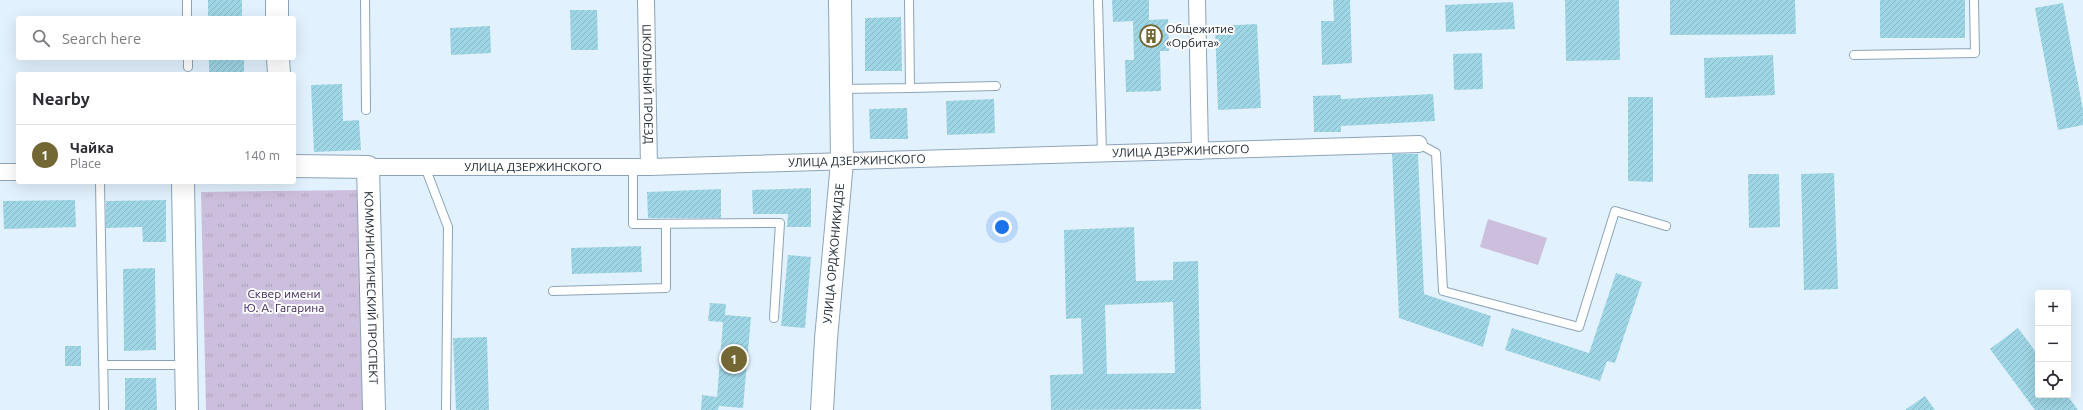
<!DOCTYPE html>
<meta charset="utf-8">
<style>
body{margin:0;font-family:Ubuntu,sans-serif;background:#f2f2f3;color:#2b2b33}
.controls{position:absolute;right:12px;bottom:12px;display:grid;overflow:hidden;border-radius:4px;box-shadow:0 4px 16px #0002}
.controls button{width:36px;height:36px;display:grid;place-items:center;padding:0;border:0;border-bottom:1px solid #e1e1e2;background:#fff;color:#2b2b33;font:20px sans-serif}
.you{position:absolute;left:1002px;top:227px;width:14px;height:14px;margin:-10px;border:3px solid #fff;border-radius:50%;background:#1a73e8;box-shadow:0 0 0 6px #1a73e833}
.badge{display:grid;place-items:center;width:26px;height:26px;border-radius:50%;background:#736734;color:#fff;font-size:13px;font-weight:700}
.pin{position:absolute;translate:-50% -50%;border:2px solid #fff;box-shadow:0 1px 4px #0006}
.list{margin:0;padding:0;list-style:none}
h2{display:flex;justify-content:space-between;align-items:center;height:52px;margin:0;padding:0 16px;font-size:17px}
h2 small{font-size:13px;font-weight:400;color:#7c7c81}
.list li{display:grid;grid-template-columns:26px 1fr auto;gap:12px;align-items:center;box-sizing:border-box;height:60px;padding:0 16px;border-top:1px solid #e1e1e2}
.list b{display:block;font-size:15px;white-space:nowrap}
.list p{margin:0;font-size:13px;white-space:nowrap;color:#7c7c81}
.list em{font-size:13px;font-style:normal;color:#7c7c81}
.icon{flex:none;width:22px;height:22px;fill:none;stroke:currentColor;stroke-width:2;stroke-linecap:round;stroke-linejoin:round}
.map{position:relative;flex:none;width:2083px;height:410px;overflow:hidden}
.search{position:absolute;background:#fff;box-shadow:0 4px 16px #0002;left:16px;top:16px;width:280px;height:44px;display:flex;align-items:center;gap:10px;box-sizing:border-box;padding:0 14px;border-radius:4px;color:#7c7c81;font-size:15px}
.panel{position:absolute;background:#fff;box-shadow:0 4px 16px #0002;left:16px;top:72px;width:280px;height:112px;border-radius:4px}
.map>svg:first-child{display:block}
.grass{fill:url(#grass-tufts)}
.garden{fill:#ccbfdd}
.building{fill:url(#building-hatch);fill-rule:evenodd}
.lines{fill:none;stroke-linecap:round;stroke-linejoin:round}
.lane-casing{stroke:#8da4b8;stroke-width:10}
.street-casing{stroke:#8da4b8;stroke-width:18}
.secondary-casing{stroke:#8da4b8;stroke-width:24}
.lane{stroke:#fff;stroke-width:8}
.street{stroke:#fff;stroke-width:16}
.secondary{stroke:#fff;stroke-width:22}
.labels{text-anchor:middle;stroke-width:4;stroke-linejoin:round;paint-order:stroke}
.poi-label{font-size:12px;fill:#202931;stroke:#fcfcfc;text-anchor:start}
.street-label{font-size:12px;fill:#202931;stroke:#fcfcfc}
.park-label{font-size:12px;fill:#40275a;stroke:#fcfcfc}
</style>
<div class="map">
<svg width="2083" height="410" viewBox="0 0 2083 410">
<defs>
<pattern id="grass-tufts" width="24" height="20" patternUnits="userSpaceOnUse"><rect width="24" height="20" fill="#ccbfdd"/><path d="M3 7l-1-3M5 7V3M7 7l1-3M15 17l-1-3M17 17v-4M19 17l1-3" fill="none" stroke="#afa4be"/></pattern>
<pattern id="building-hatch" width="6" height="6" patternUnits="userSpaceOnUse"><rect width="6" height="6" fill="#9fd6e5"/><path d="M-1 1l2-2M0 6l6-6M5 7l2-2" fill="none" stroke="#89b8c5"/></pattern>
</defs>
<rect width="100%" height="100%" fill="#e2f1fe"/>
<path class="grass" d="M362,190L367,410H206L201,192Z"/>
<path class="garden" d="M1488,219L1547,238L1538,265L1480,247Z"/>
<path class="building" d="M208,0H242V18H208Z
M1112,0H1149V20L1168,19L1169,51H1160L1161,91L1126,92L1125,60H1134L1133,21L1113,22Z
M1333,0H1350L1352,63L1322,65L1321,21H1334Z
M1565,0H1619L1620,60L1566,61Z
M1670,0H1795L1796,34L1670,35Z
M1880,0H1965V38H1880Z
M1513,2L1515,29L1446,32L1445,5Z
M2063,3L2083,110V125L2058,130L2035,8Z
M570,10H597L598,50H571Z
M901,17L902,71H865V18Z
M1257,24L1261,108L1218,110L1215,26Z
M490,26L491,53L451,55L450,28Z
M1482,53L1483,89L1454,90L1453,54Z
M1773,55L1775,95L1705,98L1704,58Z
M209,58H244V74H209Z
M342,84L343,121L359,120L361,150L314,152L311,85Z
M1433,94L1435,121L1341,126V132H1314L1313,96L1341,95V99Z
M1628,97H1653V182L1628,181Z
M994,99L995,133L947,135L946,101Z
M907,108L908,139H870L869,109Z
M1392,154H1418L1424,294L1491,316L1483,347L1399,318Z
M1834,173L1838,289L1804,290L1801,174Z
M1748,174H1779L1780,227L1749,228Z
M811,188V227H787L788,214H753L752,190Z
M721,189V218H648L647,192Z
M75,200L76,227L4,229L3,201Z
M166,200V242H143L142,227L106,228V201Z
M1134,227L1136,281L1173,280V262L1198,261L1201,409L1051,410L1050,375L1083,374L1081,318L1066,319L1064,230ZM1173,302L1175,373L1107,374L1105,305Z
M641,246L642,272L572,274L571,248Z
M788,255L811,257L805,328L781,326Z
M155,268L156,350L124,351L123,269Z
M1616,273L1642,282L1615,363L1607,361L1600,381L1505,350L1512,328L1589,353Z
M710,303L726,304L725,315L751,317L743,408L719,406L718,410H701L702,395L717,397L723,322L708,321Z
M2018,328L2038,355V395H2067L2078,410H2035L1990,349Z
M487,337L489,410H456L453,338Z
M65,346H81V366H65Z
M125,378H156L157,410H125Z
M1925,396L1935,410H1905Z"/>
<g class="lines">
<g class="lane-casing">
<path id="lane" d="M187,0V18
M365,0L366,110
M909,0L910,88L996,86
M1098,0L1102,154
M1854,55L1975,53L1974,0
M188,58V67
M841,89L910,88
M1419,144L1436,153L1443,291L1579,327L1615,211L1666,226
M425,167L448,227L446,410
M633,167V224L780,223L774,318
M100,182L104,410
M553,291L666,288V224
M103,365H186"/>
</g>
<g class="street-casing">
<g id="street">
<path id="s1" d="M646,0L649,167"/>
<path d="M1197,0L1200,151"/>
<path id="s2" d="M368,167H649L1419,144"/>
<path d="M0,172H18"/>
</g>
</g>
<g class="secondary-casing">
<g id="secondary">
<path d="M277,0V18"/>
<path d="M278,58L279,74"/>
<path id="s3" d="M294,166L368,167L374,410"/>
<path d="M183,182L187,410"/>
<path id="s4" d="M822,410L826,339L842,162L840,0"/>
</g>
</g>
<use href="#lane" class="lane"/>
<use href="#street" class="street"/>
<use href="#secondary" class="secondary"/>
</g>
<defs>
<g id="building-ring" transform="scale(1.15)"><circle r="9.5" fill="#fcfcfc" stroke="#736734" stroke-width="1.5"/><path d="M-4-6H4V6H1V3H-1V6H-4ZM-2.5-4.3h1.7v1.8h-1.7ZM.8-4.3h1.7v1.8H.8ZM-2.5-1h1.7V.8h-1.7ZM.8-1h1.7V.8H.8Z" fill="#736734"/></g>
</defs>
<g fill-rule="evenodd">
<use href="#building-ring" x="1151" y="36"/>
</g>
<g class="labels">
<g class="poi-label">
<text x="1166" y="33">Общежитие<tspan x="1166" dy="14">«Орбита»</tspan></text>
</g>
<g class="street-label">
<text dy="4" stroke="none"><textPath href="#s1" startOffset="84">ШКОЛЬНЫЙ ПРОЕЗД</textPath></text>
<text dy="4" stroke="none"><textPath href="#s2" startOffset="813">УЛИЦА ДЗЕРЖИНСКОГО</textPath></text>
<text dy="4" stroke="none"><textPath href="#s2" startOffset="489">УЛИЦА ДЗЕРЖИНСКОГО</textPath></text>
<text dy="4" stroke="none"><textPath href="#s2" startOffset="165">УЛИЦА ДЗЕРЖИНСКОГО</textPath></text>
<text dy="4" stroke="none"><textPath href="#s4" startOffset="157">УЛИЦА ОРДЖОНИКИДЗЕ</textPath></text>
<text dy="4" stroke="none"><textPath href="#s3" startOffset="195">КОММУНИСТИЧЕСКИЙ ПРОСПЕКТ</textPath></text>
</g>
<g class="park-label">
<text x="284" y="298">Сквер имени<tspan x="284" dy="14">Ю. А. Гагарина</tspan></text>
</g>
</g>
</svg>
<div class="controls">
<button>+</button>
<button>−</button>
<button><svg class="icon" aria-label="locate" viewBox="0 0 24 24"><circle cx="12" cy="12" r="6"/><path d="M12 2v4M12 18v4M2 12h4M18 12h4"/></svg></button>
</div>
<div class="you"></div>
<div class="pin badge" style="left:734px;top:359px">1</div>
<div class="search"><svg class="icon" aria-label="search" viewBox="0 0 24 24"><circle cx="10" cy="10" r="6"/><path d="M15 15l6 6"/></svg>Search here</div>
<section class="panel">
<h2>Nearby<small></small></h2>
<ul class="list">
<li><span class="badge">1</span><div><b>Чайка</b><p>Place</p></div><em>140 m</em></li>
</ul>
</section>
</div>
